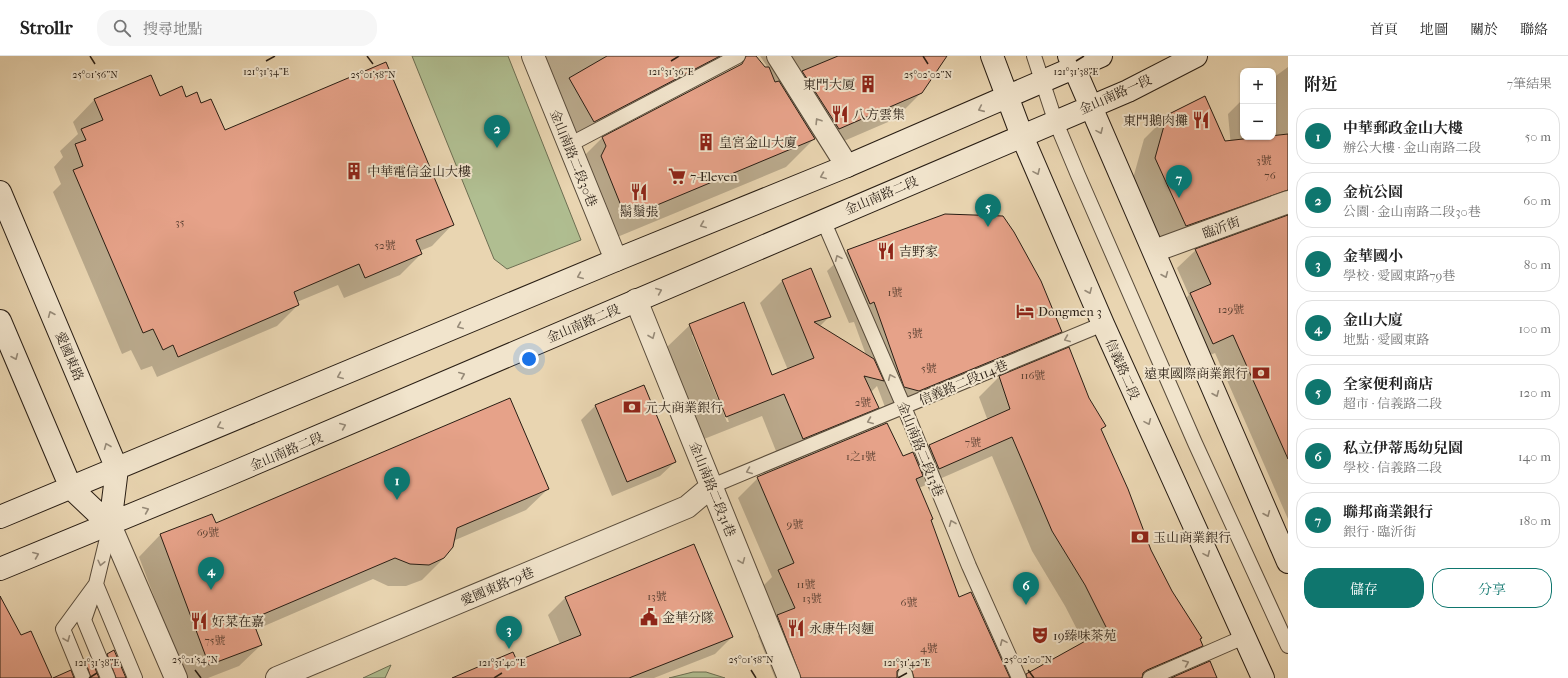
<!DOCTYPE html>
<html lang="zh-TW">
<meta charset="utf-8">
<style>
body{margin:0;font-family:"IM FELL French Canon","Noto Serif TC",serif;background:#f6f6f6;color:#222}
.controls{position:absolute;right:12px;top:12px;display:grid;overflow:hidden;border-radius:8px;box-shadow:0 1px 3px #0004}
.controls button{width:36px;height:36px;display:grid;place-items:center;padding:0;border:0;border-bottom:1px solid #e0e0e0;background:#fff;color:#222;font:20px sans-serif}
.you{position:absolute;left:529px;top:303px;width:14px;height:14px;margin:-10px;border:3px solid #fff;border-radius:50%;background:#1a73e8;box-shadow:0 0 0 6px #1a73e833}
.badge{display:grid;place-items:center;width:26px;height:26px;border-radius:50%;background:#0f766e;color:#fff;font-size:13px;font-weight:700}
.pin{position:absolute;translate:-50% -33px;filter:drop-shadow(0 1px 2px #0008)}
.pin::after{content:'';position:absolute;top:21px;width:14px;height:12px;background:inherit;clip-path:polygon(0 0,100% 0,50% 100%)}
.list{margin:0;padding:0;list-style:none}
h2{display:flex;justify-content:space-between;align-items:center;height:52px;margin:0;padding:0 16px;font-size:17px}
h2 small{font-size:13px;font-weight:400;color:#767676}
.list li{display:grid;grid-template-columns:26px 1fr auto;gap:12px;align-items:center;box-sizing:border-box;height:56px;margin:0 8px 8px;padding:0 8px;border:1px solid #e0e0e0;border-radius:16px}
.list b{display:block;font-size:15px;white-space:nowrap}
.list p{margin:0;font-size:13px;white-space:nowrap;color:#767676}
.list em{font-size:13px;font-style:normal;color:#767676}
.actions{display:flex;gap:8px;padding:12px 16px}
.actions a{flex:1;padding:9px 0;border:1px solid #0f766e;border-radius:16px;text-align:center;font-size:14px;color:#0f766e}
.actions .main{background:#0f766e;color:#fff}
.icon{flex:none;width:22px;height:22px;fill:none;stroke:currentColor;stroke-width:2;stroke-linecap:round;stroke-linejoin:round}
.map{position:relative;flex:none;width:1288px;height:622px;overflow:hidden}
header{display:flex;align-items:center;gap:24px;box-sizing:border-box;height:56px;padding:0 20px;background:#fff;border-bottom:1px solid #e0e0e0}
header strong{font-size:19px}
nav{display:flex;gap:22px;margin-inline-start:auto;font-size:14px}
.search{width:280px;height:36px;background:#f6f6f6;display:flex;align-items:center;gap:10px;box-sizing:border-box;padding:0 14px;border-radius:16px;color:#767676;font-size:15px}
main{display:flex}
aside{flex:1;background:#fff}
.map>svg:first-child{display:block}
.green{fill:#b0be91;stroke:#6c6e52}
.shadow{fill:#0003;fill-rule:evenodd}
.building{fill:#e6a289;stroke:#291e14}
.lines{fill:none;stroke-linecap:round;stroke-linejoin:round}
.lane-casing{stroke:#594c3b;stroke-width:16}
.street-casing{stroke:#594c3b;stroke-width:24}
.secondary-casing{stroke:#291e14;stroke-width:24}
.lane{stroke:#f1e4cc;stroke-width:14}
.street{stroke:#f1e4cc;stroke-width:22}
.secondary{stroke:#f1e4cc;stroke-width:22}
.oneway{stroke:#978b79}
.ticks{fill:none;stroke:#291e14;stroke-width:1.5}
.labels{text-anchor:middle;stroke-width:4;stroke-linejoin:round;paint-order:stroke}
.number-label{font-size:11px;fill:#583f31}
.poi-label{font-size:13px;fill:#291e14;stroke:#f1e4cc;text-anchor:start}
.street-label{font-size:13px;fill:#291e14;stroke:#f1e4cc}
.ticks-label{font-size:10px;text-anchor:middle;fill:#291e14;stroke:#f1e4cc;stroke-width:4;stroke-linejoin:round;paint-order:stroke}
</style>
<header>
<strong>Strollr</strong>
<div class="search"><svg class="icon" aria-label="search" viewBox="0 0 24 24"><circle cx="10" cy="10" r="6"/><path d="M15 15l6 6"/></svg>搜尋地點</div>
<nav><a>首頁</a><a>地圖</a><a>關於</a><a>聯絡</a></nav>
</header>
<main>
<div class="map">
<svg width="1288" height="622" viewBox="0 0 1288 622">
<rect width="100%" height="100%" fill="#e9d5b1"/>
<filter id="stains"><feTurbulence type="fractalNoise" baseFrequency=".005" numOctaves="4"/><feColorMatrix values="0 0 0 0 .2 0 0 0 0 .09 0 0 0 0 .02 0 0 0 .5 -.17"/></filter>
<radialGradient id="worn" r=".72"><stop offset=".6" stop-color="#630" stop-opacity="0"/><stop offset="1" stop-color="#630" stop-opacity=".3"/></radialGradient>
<path class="green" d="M412,0H508L581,184L507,213L494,203Z
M391,609L385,622H363Z
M693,616H706L725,622H669Z"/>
<path class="shadow" d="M543,0H724L573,87Z
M760,0H942L921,37L895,63L823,94L815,82L786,111L598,189L574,129V110L602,82L741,9L771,16Z
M1288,11V463L1215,297L1195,305L1172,256L1189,239L1177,212L1196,194L1282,163V161L1278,155L1163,193L1132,126L1144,83L1167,60L1232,102L1228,58L1243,43V81H1273V22Z
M151,20L160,41L186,42L201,48L224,75L453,168L432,190L420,195L421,198L400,219L344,242L338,229L297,246L298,249L277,270L157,321L152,310L141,314L131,294L122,298L53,136L61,128L54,111L63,101L60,95L78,78L73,66L94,44Z
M848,195L1060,276L1040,296L898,354L885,351L877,330L871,336L878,351L856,373L780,405L762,360L704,383L667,291L690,269L772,320L788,314L760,247L782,225L810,213L830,260L819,271L866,299L854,266L849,267L827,215ZM692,279H695L729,366H727Z
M999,321L1088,342L1104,370L1100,374L1150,494L1171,535L1201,582L1199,584L1202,589L1182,609L1153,622H1023L1084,587L1065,550L1032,495L992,400L919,432L958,543L1010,622H775L758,580L772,566L758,535L772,521L738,442L758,422L902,402L915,404L929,390L988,365L979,341Z
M595,350L675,406L660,420L612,440L581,364Z
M548,433L526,454L453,485L444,502L422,524L406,530H388L373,523L255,574L261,589L239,610L208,622H185L139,501L160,479L212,459L215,469Z
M565,542L732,581L715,598L654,622H457L516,607L560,588L548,559Z
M108,599L126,622H56H73L87,608L94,612Z"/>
<path class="building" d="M607,0H720L594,66L569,22Z
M746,0H756L765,11H769L775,26L779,25L815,83L626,162L601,100L606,90L602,81L742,8Z
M838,0H947L922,37L839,73L802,15Z
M386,6L454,169L416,184L422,198L365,222L359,208L294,236L299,249L178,301L173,289L163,294L153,273L143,277L73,114L83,110L75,88L86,84L81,73L103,64L94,43L151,19L160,40L182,30L186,41L197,36L201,47L211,43L225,74Z
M1205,40L1225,85L1288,78V134L1186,170L1155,102L1167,59Z
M945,158L1003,160L1014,176L1041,225L1062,276L919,335L904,331L874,246L870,248L847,194Z
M1288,159V403L1233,279L1213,288L1190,237L1211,228L1195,193Z
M811,212L831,261L814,266L874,303L884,325L864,320L879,352L803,383L784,338L726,361L689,268L744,246L772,319L814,302L782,224Z
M1069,291L1089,342L1106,370L1101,373L1128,433L1151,494L1172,535L1202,582L1200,583L1203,590L1147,614L1143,617L1142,622H1027L1026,618L1107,573L1085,529L1052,475L1012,381L939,413L929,389L1010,353L999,320Z
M644,329L676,406L627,426L595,349Z
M510,342L549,433L457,472L453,491L444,502L429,509L410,508L395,502L252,563L262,589L209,609L160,478L212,458L216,467Z
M887,367L903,400L913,396L923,420L916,423L933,463L931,464L959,541L971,536L1010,622H914L911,612L903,610L897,615V622H801L777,559L795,552L778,514L794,507L757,421Z
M694,488L733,581L629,622H452L513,596L517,605L581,579L565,541Z
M0,540L21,579L31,575L52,622H0Z
M114,594L126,622H116L107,598Z
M92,605L99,622H91L86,607Z
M1210,605L1217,622H1171Z
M71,614L74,622H53Z"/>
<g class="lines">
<g class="lane-casing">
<path id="lane" d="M1034,0L1055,64L1078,119L1195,387L1288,590
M569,89L738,0
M823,164L904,351L969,510L1019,622
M712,430L1103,268
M110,470L96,528L135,622
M92,541L84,564L108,622
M905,618L906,622
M83,622L63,573L96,528
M1150,622L1244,581"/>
</g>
<g class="street-casing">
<path id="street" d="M533,0L616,204
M778,0L847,110
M1154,195L1288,146
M636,244L789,622
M110,469L176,622
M277,622L687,451L712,430"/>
</g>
<g class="secondary-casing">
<path id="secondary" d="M992,0L1022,80L1103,268L1263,622
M1069,0L1288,506
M0,136L117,413L110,469
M0,265L71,432L110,469
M0,461L616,204L847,110L1101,0
M0,513L223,421L1128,35L1196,0"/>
</g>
<use href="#lane" class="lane"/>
<use href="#street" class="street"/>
<use href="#secondary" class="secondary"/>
</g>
<defs><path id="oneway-chevron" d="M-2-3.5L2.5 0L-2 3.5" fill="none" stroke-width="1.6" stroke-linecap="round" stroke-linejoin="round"/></defs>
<g class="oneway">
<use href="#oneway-chevron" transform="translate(981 53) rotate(156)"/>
<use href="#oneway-chevron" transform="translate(818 65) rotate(-122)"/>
<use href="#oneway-chevron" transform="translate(1100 75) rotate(66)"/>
<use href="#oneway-chevron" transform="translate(1037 116) rotate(66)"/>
<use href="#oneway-chevron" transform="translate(823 120) rotate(158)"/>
<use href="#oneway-chevron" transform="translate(703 169) rotate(158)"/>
<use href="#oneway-chevron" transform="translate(838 202) rotate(-114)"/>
<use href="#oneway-chevron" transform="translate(1165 219) rotate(67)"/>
<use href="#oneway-chevron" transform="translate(580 220) rotate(157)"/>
<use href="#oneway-chevron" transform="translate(659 235) rotate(-23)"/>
<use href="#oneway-chevron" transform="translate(1089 235) rotate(67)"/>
<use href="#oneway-chevron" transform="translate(51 258) rotate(-113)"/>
<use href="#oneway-chevron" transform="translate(460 270) rotate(157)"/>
<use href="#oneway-chevron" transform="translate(652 280) rotate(68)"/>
<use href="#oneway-chevron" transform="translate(1067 283) rotate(157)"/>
<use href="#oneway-chevron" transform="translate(15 301) rotate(67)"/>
<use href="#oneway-chevron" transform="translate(462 319) rotate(-23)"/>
<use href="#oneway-chevron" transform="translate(340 320) rotate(157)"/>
<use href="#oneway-chevron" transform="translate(891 321) rotate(-114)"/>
<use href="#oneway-chevron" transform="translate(1216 338) rotate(67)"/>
<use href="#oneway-chevron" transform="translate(870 365) rotate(158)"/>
<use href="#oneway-chevron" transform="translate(1148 366) rotate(66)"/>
<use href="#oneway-chevron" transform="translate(220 370) rotate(157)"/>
<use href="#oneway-chevron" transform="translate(343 370) rotate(-23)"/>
<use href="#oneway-chevron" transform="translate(107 390) rotate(-112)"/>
<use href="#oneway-chevron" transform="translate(749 415) rotate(158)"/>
<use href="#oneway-chevron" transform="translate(146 454) rotate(-23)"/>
<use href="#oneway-chevron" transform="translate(1267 458) rotate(67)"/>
<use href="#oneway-chevron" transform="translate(952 467) rotate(-112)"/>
<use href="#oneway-chevron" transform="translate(1207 498) rotate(66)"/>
<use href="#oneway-chevron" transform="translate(36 499) rotate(-22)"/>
<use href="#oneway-chevron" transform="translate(742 505) rotate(68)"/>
<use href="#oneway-chevron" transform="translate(101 507) rotate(103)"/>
<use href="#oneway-chevron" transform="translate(67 583) rotate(68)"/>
<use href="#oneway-chevron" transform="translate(1003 586) rotate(-114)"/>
<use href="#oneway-chevron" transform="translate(1186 607) rotate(-23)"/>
</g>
<path class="ticks" d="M90,0L95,8M367,0L373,8M923,0L928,8M266,5L275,0M671,5L679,0M1076,5L1084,0M195,614L201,622M751,614L756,622M1028,614L1034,622M89,622L97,617M494,622L502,617M898,622L907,617"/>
<defs>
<g id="building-bare" transform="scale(1.38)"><path d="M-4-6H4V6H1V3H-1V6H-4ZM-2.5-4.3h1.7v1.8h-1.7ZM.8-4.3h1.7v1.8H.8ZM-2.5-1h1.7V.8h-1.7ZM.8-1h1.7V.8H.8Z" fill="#8f2418" stroke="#f1e4cc" stroke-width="2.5" paint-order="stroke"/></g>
<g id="restaurant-bare" transform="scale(1.38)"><path d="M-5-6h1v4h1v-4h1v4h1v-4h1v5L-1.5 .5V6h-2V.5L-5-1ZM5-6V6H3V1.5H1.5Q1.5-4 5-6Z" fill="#8f2418" stroke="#f1e4cc" stroke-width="2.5" paint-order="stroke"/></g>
<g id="supermarket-bare" transform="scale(1.38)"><path d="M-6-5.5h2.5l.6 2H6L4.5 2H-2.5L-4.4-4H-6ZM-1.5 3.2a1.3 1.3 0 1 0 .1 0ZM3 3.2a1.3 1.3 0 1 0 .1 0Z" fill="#8f2418" stroke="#f1e4cc" stroke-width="2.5" paint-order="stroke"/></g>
<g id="hotel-bare" transform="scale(1.38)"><path d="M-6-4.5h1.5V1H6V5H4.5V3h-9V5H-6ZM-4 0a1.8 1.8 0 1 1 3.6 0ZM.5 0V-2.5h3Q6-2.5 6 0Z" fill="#8f2418" stroke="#f1e4cc" stroke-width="2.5" paint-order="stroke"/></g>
<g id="bank-bare" transform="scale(1.38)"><path d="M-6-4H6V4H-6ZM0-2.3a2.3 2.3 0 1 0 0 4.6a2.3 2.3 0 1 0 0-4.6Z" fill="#8f2418" stroke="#f1e4cc" stroke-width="2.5" paint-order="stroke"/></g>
<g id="civic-bare" transform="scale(1.38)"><path d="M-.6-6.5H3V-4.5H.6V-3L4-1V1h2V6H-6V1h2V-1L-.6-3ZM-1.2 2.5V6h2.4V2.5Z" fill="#8f2418" stroke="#f1e4cc" stroke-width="2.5" paint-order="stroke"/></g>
<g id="theatre-bare" transform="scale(1.38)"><path d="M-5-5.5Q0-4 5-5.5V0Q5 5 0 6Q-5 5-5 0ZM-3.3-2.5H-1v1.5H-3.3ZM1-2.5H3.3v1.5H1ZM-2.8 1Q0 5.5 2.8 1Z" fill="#8f2418" stroke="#f1e4cc" stroke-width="2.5" paint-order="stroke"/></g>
</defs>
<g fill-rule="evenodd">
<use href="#building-bare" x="868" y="28"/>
<use href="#restaurant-bare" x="840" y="58"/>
<use href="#restaurant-bare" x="1201" y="64"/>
<use href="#building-bare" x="706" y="86"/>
<use href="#building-bare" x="354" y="115"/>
<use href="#supermarket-bare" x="677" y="120"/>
<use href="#restaurant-bare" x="639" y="136"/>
<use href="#restaurant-bare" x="886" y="195"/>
<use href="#hotel-bare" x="1025" y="255"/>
<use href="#bank-bare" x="1261" y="317"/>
<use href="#bank-bare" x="632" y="351"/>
<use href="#bank-bare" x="1140" y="481"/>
<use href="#civic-bare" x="649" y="561"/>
<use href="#restaurant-bare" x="199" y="565"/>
<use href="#restaurant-bare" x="796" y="572"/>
<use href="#theatre-bare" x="1040" y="579"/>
</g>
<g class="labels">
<g class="number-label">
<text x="1264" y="108">3號</text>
<text x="1270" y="123">76</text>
<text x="180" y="170">35</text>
<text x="385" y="193">52號</text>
<text x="895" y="240">1號</text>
<text x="1231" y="257">129號</text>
<text x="915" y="281">3號</text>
<text x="929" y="316">5號</text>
<text x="1033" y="323">116號</text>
<text x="863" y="350">2號</text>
<text x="973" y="390">7號</text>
<text x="861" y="404">1之1號</text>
<text x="795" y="472">9號</text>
<text x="208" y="480">69號</text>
<text x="806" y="532">11號</text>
<text x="657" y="544">13號</text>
<text x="812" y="546">13號</text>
<text x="909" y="550">6號</text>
<text x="215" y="588">75號</text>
<text x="929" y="596">4號</text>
</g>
<g class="poi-label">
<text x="855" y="33" text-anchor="end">東門大厦</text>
<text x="853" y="63">八方雲集</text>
<text x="1188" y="69" text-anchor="end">東門鵝肉攤</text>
<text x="719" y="91">皇宮金山大廈</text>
<text x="367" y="120">中華電信金山大樓</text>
<text x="690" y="125">7-Eleven</text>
<text x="639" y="160" text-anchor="middle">鬍鬚張</text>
<text x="899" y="200">吉野家</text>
<text x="1038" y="260">Dongmen 3</text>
<text x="1248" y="322" text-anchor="end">遠東國際商業銀行</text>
<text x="645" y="356">元大商業銀行</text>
<text x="1153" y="486">玉山商業銀行</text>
<text x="662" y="566">金華分隊</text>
<text x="212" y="570">好菜在嘉</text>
<text x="809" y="577">永康牛肉麵</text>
<text x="1053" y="584">19臻味茶苑</text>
</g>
<g class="street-label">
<text transform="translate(1115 38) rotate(-24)" y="5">金山南路一段</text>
<text transform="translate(574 102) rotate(68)" y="5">金山南路二段30巷</text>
<text transform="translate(881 139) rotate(-23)" y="5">金山南路二段</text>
<text transform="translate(1221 171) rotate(-20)" y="5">臨沂街</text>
<text transform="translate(583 267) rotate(-23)" y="5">金山南路二段</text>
<text transform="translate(70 300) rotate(67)" y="5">愛國東路</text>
<text transform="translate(1123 313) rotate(66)" y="5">信義路二段</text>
<text transform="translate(963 326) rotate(-23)" y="5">信義路二段114巷</text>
<text transform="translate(921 393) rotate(68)" y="5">金山南路二段13巷</text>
<text transform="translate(286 395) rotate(-23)" y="5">金山南路二段</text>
<text transform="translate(713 433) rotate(68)" y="5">金山南路二段31巷</text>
<text transform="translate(497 530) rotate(-23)" y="5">愛國東路79巷</text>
</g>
</g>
<g class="ticks-label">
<text x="266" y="19">121°31'34"E</text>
<text x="1076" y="19">121°31'38"E</text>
<text x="671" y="19">121°31'36"E</text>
<text x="95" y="22">25°01'56"N</text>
<text x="373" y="22">25°01'58"N</text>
<text x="928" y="22">25°02'02"N</text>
<text x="195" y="607">25°01'54"N</text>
<text x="751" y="607">25°01'58"N</text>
<text x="1028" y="607">25°02'00"N</text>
<text x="97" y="610">121°31'38"E</text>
<text x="502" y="610">121°31'40"E</text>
<text x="907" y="610">121°31'42"E</text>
</g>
<rect width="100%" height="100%" filter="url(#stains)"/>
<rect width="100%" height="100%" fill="url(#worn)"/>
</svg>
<div class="controls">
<button>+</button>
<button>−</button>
</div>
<div class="you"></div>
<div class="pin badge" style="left:397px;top:444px">1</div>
<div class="pin badge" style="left:497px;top:92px">2</div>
<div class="pin badge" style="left:509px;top:593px">3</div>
<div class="pin badge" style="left:211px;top:534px">4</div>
<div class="pin badge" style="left:988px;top:171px">5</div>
<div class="pin badge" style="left:1026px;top:549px">6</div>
<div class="pin badge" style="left:1179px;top:142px">7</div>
</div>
<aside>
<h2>附近<small>7筆結果</small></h2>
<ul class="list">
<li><span class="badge">1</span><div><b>中華郵政金山大樓</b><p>辦公大樓 · 金山南路二段</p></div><em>50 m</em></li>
<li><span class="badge">2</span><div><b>金杭公園</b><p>公園 · 金山南路二段30巷</p></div><em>60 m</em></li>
<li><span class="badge">3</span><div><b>金華國小</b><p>學校 · 愛國東路79巷</p></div><em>80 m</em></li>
<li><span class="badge">4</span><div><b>金山大廈</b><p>地點 · 愛國東路</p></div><em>100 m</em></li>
<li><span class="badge">5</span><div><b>全家便利商店</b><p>超市 · 信義路二段</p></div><em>120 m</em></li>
<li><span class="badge">6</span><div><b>私立伊蒂馬幼兒園</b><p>學校 · 信義路二段</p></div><em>140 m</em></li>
<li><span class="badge">7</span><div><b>聯邦商業銀行</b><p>銀行 · 臨沂街</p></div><em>180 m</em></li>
</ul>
<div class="actions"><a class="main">儲存</a><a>分享</a></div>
</aside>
</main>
